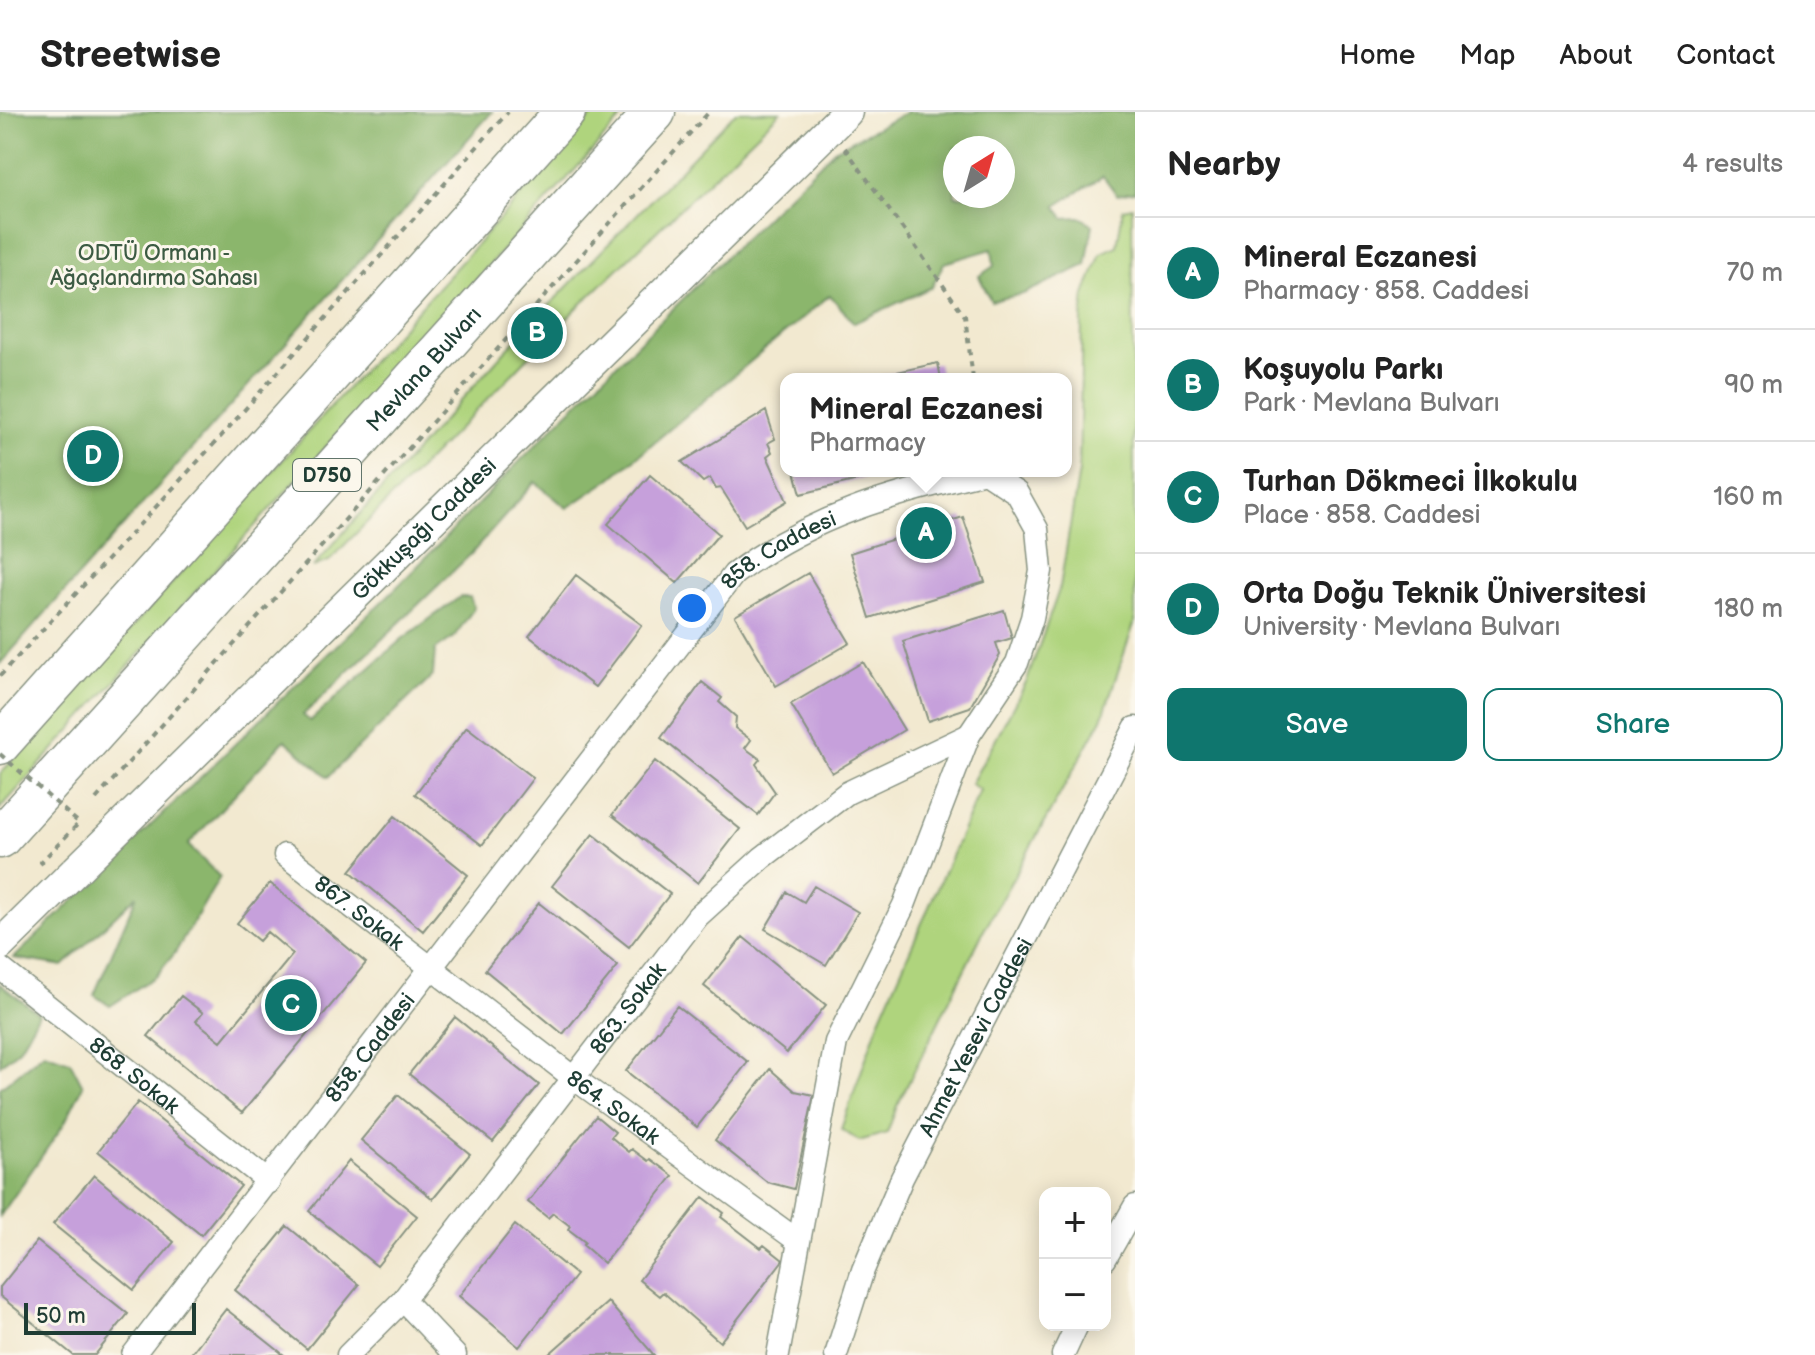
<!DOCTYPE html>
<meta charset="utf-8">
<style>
body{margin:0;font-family:"Balsamiq Sans",sans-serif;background:#f6f6f6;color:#222}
.controls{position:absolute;right:24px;bottom:24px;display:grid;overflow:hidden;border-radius:16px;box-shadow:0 4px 20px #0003}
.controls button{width:72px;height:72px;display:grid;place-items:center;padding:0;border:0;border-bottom:2px solid #e0e0e0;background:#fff;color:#222;font:40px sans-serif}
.compass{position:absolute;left:943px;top:24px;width:72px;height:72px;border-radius:50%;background:#fff;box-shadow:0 4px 20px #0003;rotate:37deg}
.scale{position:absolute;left:24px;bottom:20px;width:172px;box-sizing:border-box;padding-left:8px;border:4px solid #1f3d34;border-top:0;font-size:22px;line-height:28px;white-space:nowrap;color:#1f3d34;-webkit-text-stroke:6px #fbf7ec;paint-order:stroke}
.you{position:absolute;left:692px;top:496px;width:28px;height:28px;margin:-20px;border:6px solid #fff;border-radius:50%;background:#1a73e8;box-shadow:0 0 0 12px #1a73e833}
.badge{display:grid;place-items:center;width:52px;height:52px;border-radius:50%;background:#0f766e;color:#fff;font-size:26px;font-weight:700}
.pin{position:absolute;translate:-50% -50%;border:4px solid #fff;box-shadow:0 2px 8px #0006}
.popup{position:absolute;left:780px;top:261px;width:292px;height:104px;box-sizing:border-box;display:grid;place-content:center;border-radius:16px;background:#fff;filter:drop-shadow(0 2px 6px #0005);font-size:26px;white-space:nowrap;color:#767676}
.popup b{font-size:30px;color:#222}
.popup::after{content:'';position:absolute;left:50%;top:100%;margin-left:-16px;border:16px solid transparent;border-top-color:#fff}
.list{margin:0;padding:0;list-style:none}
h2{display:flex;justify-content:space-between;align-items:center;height:104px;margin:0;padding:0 32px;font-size:34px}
h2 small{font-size:26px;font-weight:400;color:#767676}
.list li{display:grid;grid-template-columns:52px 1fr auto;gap:24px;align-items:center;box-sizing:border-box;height:112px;padding:0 32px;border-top:2px solid #e0e0e0}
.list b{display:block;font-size:30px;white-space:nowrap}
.list p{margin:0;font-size:26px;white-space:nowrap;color:#767676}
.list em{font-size:26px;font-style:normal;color:#767676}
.actions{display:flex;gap:16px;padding:24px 32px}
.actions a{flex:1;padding:18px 0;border:2px solid #0f766e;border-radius:16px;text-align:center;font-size:28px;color:#0f766e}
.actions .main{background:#0f766e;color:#fff}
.map{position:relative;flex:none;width:1135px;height:1243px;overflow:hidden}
header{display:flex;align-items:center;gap:48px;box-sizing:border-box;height:112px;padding:0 40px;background:#fff;border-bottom:2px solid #e0e0e0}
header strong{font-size:38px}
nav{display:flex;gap:44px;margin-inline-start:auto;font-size:28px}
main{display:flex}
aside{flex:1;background:#fff}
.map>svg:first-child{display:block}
.green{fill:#afd47d;stroke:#678858;stroke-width:2}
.forest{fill:#8bb66c;stroke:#557a50;stroke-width:2;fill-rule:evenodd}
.building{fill:#c6a0db}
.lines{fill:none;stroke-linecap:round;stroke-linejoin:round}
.street-casing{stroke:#889382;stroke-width:25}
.secondary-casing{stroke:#889382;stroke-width:33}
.highway-casing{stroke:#889382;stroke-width:43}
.path{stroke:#889382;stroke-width:4;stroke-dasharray:6 6;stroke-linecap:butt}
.street{stroke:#fff;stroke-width:22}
.secondary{stroke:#fff;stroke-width:30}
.highway{stroke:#fff;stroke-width:40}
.path-bridge{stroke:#889382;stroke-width:4;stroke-dasharray:6 6;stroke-linecap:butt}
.labels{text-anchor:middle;stroke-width:6;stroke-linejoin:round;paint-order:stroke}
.shield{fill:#fbf7ec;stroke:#61756b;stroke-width:2}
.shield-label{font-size:20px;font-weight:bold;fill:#1f3d34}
.park-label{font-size:22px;fill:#3c5b43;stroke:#fbf7ec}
.street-label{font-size:22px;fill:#1f3d34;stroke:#fbf7ec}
</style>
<header>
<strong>Streetwise</strong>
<nav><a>Home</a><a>Map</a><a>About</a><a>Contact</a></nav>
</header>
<main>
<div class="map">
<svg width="1135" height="1243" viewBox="0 0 1135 1243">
<rect width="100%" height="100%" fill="#fbf7ec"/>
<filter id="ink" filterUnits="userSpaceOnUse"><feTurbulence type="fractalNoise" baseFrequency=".0125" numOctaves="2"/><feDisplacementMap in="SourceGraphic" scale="16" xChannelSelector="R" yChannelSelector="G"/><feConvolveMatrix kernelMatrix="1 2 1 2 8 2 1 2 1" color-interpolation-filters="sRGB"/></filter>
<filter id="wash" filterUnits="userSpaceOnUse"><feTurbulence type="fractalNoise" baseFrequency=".006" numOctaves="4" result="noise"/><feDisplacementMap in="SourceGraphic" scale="32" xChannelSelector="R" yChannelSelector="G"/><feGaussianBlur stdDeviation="1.8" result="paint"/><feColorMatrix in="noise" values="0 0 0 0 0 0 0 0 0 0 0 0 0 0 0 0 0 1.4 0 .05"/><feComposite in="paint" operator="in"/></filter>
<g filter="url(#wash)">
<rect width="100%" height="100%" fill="#f2e9d0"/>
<path class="green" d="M596,0H627L0,697V662Z
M736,0H780L571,202L329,449L313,455L504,240Z
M1132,95L1135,509L1102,607L984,818L897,994L887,1021L859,1029L841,1017L879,909L980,678L971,672L1026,571L1060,475L1079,359L1082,207L1085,183L1101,141L1117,134L1123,97Z"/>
<path class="forest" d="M0,0H492L0,552Z
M907,0H1135V80L1117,83L1103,64L1056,94L1064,106L1080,105L1093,113L1086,153L1023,182L991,189L979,164L994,154L992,137L944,151L932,175L854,211L830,183L609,368L567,396L535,370L472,441L303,603L310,609L402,527L460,485H470L474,496L454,525L435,538L433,563L328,665L285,628L188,733L220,765L175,841L156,864L110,894L94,883L137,783L63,854L14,846L401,471L560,308L834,38ZM1003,36V84H955V36Z
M0,872L39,902L19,937L0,953Z
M44,940L70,949L83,974L64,1012L0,1104V976Z"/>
<g id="blocks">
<path class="building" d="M938,251L941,267H870V266Z
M766,299L775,327L768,331L772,340L767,344L787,389L745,414L721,376L716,377L710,366L703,370L682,350Z
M795,359H864L866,366L801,382Z
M650,363L719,422L677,471L608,412Z
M963,405L985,470L870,506L850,441Z
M808,461L850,531L776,574L735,504Z
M576,463L642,513L595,575L529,524Z
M1004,498L1012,526L996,531L1000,543L970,595L928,609L903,529Z
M863,550L904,618L832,661L791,592Z
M702,570L722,586L719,590L736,605L735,616L751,628L745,636L760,647L756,652L775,680L758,703L661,626Z
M467,615L533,666L482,733L415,682Z
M655,649L740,717L698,771L612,703Z
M395,704L468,763L423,819L350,759Z
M593,722L670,782L629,835L552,774Z
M270,771L366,851L242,1001L148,924L181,884L203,901L196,909L221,929L293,842L267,820L259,829L237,811Z
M814,774L858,800L826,853L765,817L787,780L804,790Z
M539,791L618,854L563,922L485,858Z
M743,825L826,893L787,941L704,874Z
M677,894L748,950L697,1015L626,959Z
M455,905L539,973L493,1030L409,962Z
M770,957L795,979L814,983L794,1077L767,1070L715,1028Z
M398,983L470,1042L433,1087L361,1028Z
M138,990L241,1074L201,1123L98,1039Z
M596,1004L615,1020L611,1025L629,1040L632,1037L648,1049L650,1047L673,1064L604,1151L583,1133L585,1130L568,1117L570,1114L553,1101L548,1106L528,1090Z
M349,1049L417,1104L377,1154L309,1099Z
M94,1063L174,1130L134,1178L53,1112Z
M703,1085L724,1101L721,1105L761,1136L764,1133L783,1148L720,1230L663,1180L659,1184L639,1168Z
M515,1113L576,1163L519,1235L459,1184Z
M287,1114L359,1173L307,1237L235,1178Z
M37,1129L128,1202L95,1243H73L0,1184V1175Z
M608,1190L654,1243H548Z
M226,1197L284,1243H190Z"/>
</g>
</g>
<g filter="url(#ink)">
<use href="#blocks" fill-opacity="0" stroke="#889382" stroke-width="2"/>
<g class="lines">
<g class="street-casing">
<g id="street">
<path id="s1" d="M285,743L575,967L798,1129"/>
<path id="s2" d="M0,856L269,1070"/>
<path d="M1105,1147L1135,1094"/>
<path d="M403,1188L455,1243"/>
<path id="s3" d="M133,1243L734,462C811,404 892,382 985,360L1017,381L1037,417L1041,459L1032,506L1017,551L969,623L904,793L836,930L778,1243"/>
<path id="s4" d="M348,1243L403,1188L698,804L762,746L847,681L969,623"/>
<path id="s5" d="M836,1243L863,1158L902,1066L1135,616"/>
<path d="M1063,1243L1077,1213"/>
</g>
</g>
<g class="secondary-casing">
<g id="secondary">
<path id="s6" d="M0,833L847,0"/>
</g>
</g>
<g class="highway-casing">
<g id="highway">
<path d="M0,632L565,0"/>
<path id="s7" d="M0,726L655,0"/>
</g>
</g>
<path class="path" d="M845,36L965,204L973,267
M0,564L224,321L508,0
M96,687L709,0
M43,752L41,750L79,711"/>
<use href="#street" class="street"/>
<use href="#secondary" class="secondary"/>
<use href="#highway" class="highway"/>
<path class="path-bridge" d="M0,642L79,711"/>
</g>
</g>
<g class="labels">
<rect class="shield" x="293" y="347" width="68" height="32" rx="6"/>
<g class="shield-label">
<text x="327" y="370">D750</text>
</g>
<g class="park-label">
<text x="154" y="148">ODTÜ Ormanı -<tspan x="154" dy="25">Ağaçlandırma Sahası</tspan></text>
</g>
<g class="street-label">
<text dy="8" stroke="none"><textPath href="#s7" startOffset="632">Mevlana Bulvarı</textPath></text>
<text dy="8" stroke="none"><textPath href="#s6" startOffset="594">Gökkuşağı Caddesi</textPath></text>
<text dy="8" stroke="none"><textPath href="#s3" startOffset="1036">858. Caddesi</textPath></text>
<text dy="8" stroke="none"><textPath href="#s1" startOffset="94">867. Sokak</textPath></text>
<text dy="8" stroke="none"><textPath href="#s4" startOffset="446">863. Sokak</textPath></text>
<text dy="8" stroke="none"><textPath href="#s5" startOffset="348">Ahmet Yesevi Caddesi</textPath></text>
<text dy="8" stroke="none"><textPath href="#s3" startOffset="388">858. Caddesi</textPath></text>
<text dy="8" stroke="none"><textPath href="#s2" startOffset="172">868. Sokak</textPath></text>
<text dy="8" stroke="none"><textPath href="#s1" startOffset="414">864. Sokak</textPath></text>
</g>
</g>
</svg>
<div class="controls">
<button>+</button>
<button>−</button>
</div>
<svg class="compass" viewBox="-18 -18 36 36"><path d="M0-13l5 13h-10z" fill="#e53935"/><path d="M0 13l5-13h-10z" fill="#767676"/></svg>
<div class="scale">50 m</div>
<div class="you"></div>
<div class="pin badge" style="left:926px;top:421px">A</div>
<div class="popup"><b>Mineral Eczanesi</b>Pharmacy</div>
<div class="pin badge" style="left:537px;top:221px">B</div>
<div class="pin badge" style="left:291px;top:893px">C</div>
<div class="pin badge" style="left:93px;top:344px">D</div>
</div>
<aside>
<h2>Nearby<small>4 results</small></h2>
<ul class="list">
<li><span class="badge">A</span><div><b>Mineral Eczanesi</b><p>Pharmacy · 858. Caddesi</p></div><em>70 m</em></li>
<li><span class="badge">B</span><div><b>Koşuyolu Parkı</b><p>Park · Mevlana Bulvarı</p></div><em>90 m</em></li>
<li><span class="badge">C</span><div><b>Turhan Dökmeci İlkokulu</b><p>Place · 858. Caddesi</p></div><em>160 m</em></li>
<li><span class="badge">D</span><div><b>Orta Doğu Teknik Üniversitesi</b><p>University · Mevlana Bulvarı</p></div><em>180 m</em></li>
</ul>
<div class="actions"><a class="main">Save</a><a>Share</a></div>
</aside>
</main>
